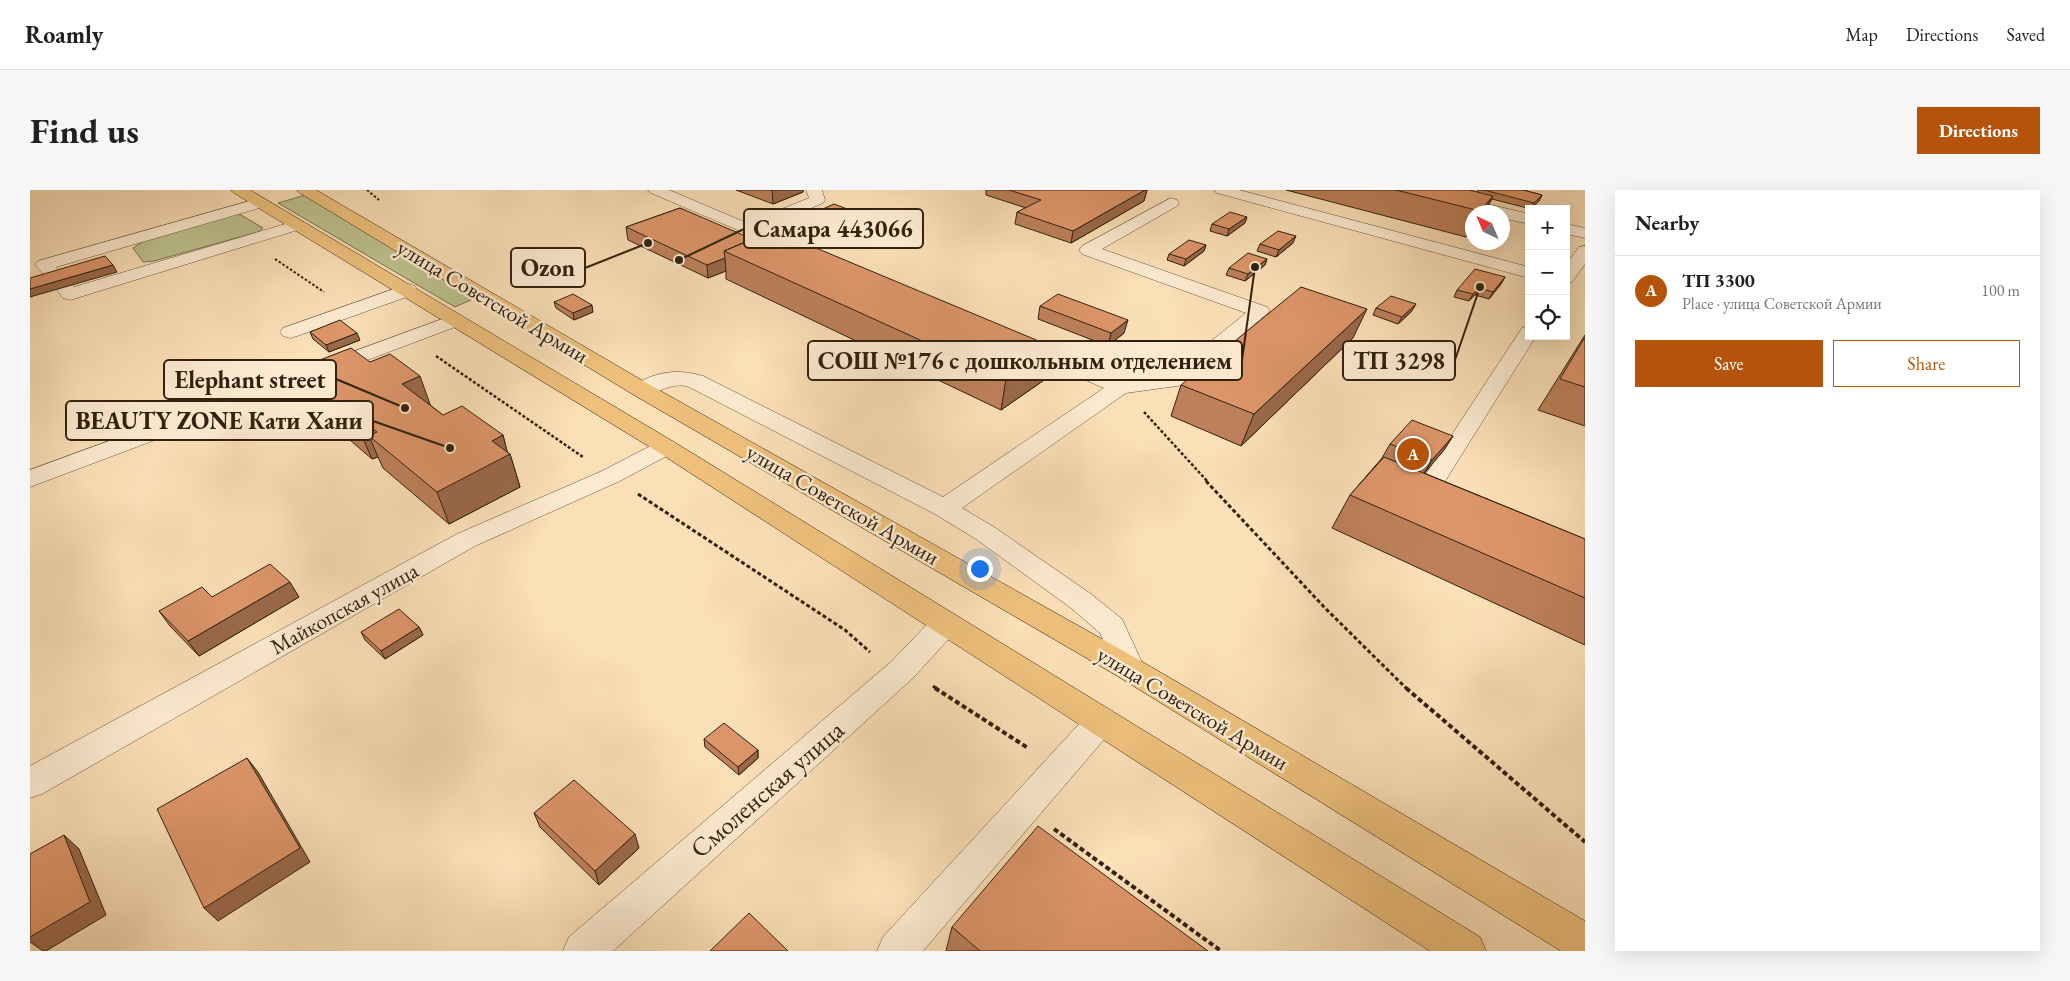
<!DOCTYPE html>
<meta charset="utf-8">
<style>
body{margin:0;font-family:"EB Garamond",serif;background:#f6f6f6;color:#202124}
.controls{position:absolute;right:15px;top:15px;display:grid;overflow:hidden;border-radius:0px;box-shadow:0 5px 20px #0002}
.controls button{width:45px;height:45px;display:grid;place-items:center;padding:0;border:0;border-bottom:1px solid #e0e0e0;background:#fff;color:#202124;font:25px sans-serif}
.compass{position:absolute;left:1435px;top:15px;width:45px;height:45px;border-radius:50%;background:#fff;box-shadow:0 5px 20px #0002;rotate:316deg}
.you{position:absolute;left:949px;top:378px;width:18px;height:18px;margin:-12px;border:4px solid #fff;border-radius:50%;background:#1a73e8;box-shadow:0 0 0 8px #1a73e833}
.badge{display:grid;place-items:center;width:32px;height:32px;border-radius:50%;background:#b45309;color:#fff;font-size:16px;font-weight:700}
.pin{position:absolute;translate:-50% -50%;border:2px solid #fff;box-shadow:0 1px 5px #0006}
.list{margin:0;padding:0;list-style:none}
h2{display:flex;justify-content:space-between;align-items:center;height:65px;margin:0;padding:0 20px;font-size:21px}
h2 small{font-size:16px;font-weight:400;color:#757577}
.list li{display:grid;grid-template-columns:32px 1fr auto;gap:15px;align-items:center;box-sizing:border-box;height:70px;padding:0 20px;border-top:1px solid #e0e0e0}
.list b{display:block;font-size:19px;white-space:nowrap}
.list p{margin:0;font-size:16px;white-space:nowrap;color:#757577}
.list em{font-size:16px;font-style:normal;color:#757577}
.actions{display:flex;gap:10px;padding:15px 20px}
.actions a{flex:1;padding:11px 0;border:1px solid #b45309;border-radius:0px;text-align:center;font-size:18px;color:#b45309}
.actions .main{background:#b45309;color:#fff}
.icon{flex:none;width:28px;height:28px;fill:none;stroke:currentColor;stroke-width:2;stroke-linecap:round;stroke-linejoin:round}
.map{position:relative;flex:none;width:1555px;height:761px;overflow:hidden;border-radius:0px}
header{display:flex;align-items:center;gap:30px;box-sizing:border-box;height:70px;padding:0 25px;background:#fff;border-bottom:1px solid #e0e0e0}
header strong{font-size:24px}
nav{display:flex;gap:28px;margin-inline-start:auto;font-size:18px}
.intro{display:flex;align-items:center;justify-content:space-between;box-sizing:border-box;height:120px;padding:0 30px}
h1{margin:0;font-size:35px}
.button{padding:12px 22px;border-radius:0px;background:#b45309;color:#fff;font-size:18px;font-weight:700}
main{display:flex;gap:30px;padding:0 30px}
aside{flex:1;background:#fff;border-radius:0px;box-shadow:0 5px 20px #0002}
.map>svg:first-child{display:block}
.green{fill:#bdc28f;stroke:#777250}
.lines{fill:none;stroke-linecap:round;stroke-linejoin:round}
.minor-casing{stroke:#64503a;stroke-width:1}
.major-casing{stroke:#312110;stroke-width:1}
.path-far3{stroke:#312110;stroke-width:2;stroke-dasharray:2.5 2;stroke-linecap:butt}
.path-far2{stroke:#312110;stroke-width:2.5;stroke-dasharray:3 2;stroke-linecap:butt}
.path-far1{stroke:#312110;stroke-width:3;stroke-dasharray:4 2.5;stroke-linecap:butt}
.path{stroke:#312110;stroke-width:4;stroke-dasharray:5 3;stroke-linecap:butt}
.minor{fill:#fcead0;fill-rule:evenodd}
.major{fill:#eec07c;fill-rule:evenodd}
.wall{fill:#bd805a;stroke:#312110}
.shaded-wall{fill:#9a684a;stroke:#312110}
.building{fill:#dc9569;stroke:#312110}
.labels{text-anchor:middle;stroke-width:5;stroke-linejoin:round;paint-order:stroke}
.street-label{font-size:22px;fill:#312110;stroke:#fcead0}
.near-street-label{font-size:26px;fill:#312110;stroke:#fcead0}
.leader{fill:none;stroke:#312110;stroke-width:2}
.callout-dot{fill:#312110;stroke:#fcead0;stroke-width:2}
.callout{fill:#fcead0;stroke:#312110;stroke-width:2}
.callout-label{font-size:24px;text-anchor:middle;font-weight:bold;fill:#312110}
</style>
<header>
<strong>Roamly</strong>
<nav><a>Map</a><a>Directions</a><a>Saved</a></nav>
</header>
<div class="intro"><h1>Find us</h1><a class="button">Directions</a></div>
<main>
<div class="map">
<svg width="1555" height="761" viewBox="0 0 1555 761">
<rect width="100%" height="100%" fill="#fbdfb7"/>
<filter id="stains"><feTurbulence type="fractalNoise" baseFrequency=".004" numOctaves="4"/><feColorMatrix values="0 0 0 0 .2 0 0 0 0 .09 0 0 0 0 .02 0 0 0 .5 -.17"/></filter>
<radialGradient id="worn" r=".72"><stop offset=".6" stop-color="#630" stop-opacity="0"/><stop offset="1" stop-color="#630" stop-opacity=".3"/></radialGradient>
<path class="green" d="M279,4L452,105L425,117L248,13Z
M205,24L211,25L233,38L228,42L124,71L113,72L103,58L118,48Z"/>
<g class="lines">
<g class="minor-casing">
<path id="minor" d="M618,0H639L717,33L779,8L776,0H792L795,10L793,13L731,39L763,52L766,56L763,60L757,61L621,3Z
M1184,0H1209L1499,77V88L1187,3Z
M1373,0H1400L1499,24V34L1472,28V22H1454L1376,3Z
M230,8L236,10L238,13L236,16L26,77L36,88L34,92L41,93L44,97L262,32H274L276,35L274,38L40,110L33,108L25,97L27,93L21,92L5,75L8,71Z
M1141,8L1147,10L1149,13L1147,16L1072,59L1237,117L1240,121L1154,195L1096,203L932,318L964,337L1061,404L1092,429L1115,479L1111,487L1100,491L1089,487L1070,443L1041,418L946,349L905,324L657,196C635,192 624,209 604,205L601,200C609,188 635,181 649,182C657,182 665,184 673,186L913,307L1074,198L979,157L976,153L979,149L986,147L993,149L1092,190L1140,184L1216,123L1052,64L1049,60L1052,56Z
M1536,34L1555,38V48L1536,44Z
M1555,56V74L1542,92L1536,93V75L1549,57Z
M378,94L385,96L387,100L385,104L267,146L260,148L253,146L250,142L253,138Z
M426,124L433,126L436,130L433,134L0,297V280Z
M1499,136V146H1506L1412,296L1429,302L1433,308L1429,314C1416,317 1393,311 1386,299L1492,138Z
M636,250L644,252L648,257L644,262L590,291L445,356L12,604L0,608V576L427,344L572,281L628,252Z
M916,422L926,425L931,433L926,441L883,488L583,761H533L539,747L861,472L906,425Z
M1072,517L1083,521L1088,530L1083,539L893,761H847L853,747L1061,521Z"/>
</g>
<g class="major-casing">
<path id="major" d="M201,0H220L644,252L1450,747L1456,761H1400L628,262L204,3Z
M267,0H286L620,195L1111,471L1555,731V761H1531L1089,487L604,205L270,3Z"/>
</g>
<path class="path-far3" d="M337,0L349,10
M245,69L294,102"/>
<path class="path-far2" d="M406,166L553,267
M1114,222L1178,292"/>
<path class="path-far1" d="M1176,291L1295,418L1377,499
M608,304L815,440L840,462
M903,496L907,499"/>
<path class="path" d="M905,498L998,558
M1376,498L1555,652
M1024,639L1191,761"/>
<use href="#minor" class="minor"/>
<use href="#major" class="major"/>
</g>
<path class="wall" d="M706,0H773V2L743,14Z
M956,0H1117L1114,11L1041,53L985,34L987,22L996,18L956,5Z
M1256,0H1439L1447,2L1448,0H1493L1512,5L1509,11L1501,19L1462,9L1454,22H1442V40L1436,47Z
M650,18L1017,188L971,220L696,89V81L678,88L598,50L596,37Z
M779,25L846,30V42L821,54L779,37Z
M1215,33L1197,46L1180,41L1182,34Z
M1263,53L1246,67L1227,61L1230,54Z
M1176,55L1174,61L1154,76L1137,70L1139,64Z
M1237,69L1235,75L1215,91L1196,85L1199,78Z
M1475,87L1471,94L1459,109L1445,105L1439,111L1424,107L1427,100Z
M524,112L563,122L544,130L526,118Z
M1010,116L1094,143L1078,156L1008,129Z
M1346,118L1382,121L1368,134L1343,125Z
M280,142L330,150L299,162L283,149Z
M1555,145V236L1508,220Z
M1323,148L1211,256L1141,226L1151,195Z
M269,178L400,215L413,225L473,245L477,262L480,264L490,297L419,334L353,278L348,267L342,269L286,221L271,190L274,189Z
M1423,246L1414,260L1394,283L1555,349V455L1302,338L1320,305L1352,268L1360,254Z
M182,407H269L169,466L140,436L129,421Z
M389,437L393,445L355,469L335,450L331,442Z
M674,549L728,560V568L709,585L675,557Z
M504,623L609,658L569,695L510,637Z
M922,737L1178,761H916Z"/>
<path class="shaded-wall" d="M742,0H773V2L743,14Z
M1115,0H1117L1114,11L1041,53L1043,41Z
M1512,5L1509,11L1501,19L1504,13Z
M1463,6L1454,22H1449L1450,21Z
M1217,27L1215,33L1197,46L1199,39Z
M846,30V42L821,54V41Z
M1442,35V40L1436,47Z
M1266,46L1263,53L1246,67L1249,60Z
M1176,55L1174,61L1154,76L1156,69Z
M695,68L696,81L678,88L677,75Z
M1237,69L1235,75L1215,91L1218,84Z
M83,75L87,82L0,107V99Z
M1475,87L1471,94L1459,109L1463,102Z
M1449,98L1445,105L1439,111L1443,104Z
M1386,114L1382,121L1368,134L1372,127Z
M562,115L563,122L544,130L543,123Z
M1337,119L1323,148L1211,256L1224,224Z
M1098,130L1094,143L1078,156L1081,143Z
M327,143L330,150L299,162L296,155Z
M1023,157L1017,188L971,220L976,189Z
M390,186L401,217L372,194Z
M337,234L343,249L339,246L348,267L342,269L328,237Z
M473,245L478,265L480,264L490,297L419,334L407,302L462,251Z
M1423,246L1414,260L1393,285L1402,270Z
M260,392L269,407L169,466L158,451Z
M389,437L393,445L355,469L351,461Z
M728,560V568L709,585L708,577Z
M217,568L228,582L280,672L188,731L174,718Z
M605,644L609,658L569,695L565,681Z
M34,645L49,659L76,725L16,761H13L0,752V747Z"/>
<path class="building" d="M979,0H1115L1043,41L987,22L1011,10Z
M1366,0H1439L1463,6L1450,21Z
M1454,0H1493L1512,5L1504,13Z
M804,14L846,30L821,41L779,25Z
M650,18L713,45L731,38L740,42L694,61L695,68L677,75L596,37Z
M1200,22L1217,27L1199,39L1182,34Z
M743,40L1023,157L976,189L694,61Z
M1248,41L1266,46L1249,60L1230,54Z
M1159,50L1176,55L1156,69L1139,64Z
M1218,63L1237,69L1218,84L1199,78Z
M75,66L83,75L0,99V88Z
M1445,79L1475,87L1463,102L1449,98L1443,104L1427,100Z
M1271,97L1337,119L1224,224L1151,195Z
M543,104L562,115L543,123L524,112Z
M1028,104L1098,130L1081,143L1010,116Z
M1361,106L1386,114L1372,127L1346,118Z
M310,130L327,143L296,155L280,142Z
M1555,147V197L1530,189Z
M321,158L340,172L360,164L390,186L372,194L413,225L432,216L473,245L462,251L480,264L407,302L339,246L347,242L337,234L328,237L271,190L279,187L269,178Z
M1382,230L1423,246L1402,270L1360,254Z
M1354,267L1555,349V408L1320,305Z
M240,374L260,392L158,451L129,421L172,397L182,407Z
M369,419L389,437L351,461L331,442Z
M694,533L728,560L708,577L674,549Z
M217,568L270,658L174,718L127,619Z
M544,590L605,644L565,681L504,623Z
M1008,636L1178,761H950L922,737Z
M34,645L60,712L0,747V664Z
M719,723L758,761H680Z"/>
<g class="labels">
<g class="street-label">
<text transform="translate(463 111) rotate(31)" y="8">улица Советской Армии</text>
<text transform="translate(813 314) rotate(30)" y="8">улица Советской Армии</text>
<text transform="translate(314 418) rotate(-29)" y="8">Майкопская улица</text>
<text transform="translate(1163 518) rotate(31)" y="8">улица Советской Армии</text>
</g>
<g class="near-street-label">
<text transform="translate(737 599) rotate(-41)" y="9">Смоленская улица</text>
</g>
</g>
<path class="leader" d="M649 70L714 39M618 53L555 78M1450 97L1425 170M1225 77L1212 170M375 218L306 189M420 258L343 231"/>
<g class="callout-dot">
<circle cx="649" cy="70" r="5"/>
<circle cx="618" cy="53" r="5"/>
<circle cx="1450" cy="97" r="5"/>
<circle cx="1225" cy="77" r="5"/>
<circle cx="375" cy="218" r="5"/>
<circle cx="420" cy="258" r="5"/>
</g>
<g class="callout">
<rect x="714" y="19" width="179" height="39" rx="5"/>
<rect x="481" y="58" width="74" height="39" rx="5"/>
<rect x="1313" y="151" width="112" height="39" rx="5"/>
<rect x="778" y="151" width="434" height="39" rx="5"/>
<rect x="134" y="170" width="172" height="39" rx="5"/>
<rect x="36" y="211" width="307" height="39" rx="5"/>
</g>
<g class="callout-label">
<text x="803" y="47">Самара 443066</text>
<text x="518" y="86">Ozon</text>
<text x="1369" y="179">ТП 3298</text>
<text x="995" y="179">СОШ №176 с дошкольным отделением</text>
<text x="220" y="198">Elephant street</text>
<text x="189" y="239">BEAUTY ZONE Кати Хани</text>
</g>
<rect width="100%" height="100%" filter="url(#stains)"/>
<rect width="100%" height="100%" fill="url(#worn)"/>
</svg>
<div class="controls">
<button>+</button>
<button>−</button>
<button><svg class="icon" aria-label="locate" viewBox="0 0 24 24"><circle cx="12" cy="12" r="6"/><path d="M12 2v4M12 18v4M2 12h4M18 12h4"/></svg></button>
</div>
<svg class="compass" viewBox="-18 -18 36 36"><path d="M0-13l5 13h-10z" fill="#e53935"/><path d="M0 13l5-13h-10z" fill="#757577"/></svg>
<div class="you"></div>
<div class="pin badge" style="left:1383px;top:264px">A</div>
</div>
<aside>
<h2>Nearby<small></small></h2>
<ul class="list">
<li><span class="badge">A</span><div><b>ТП 3300</b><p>Place · улица Советской Армии</p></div><em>100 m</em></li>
</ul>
<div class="actions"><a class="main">Save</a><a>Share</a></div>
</aside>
</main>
